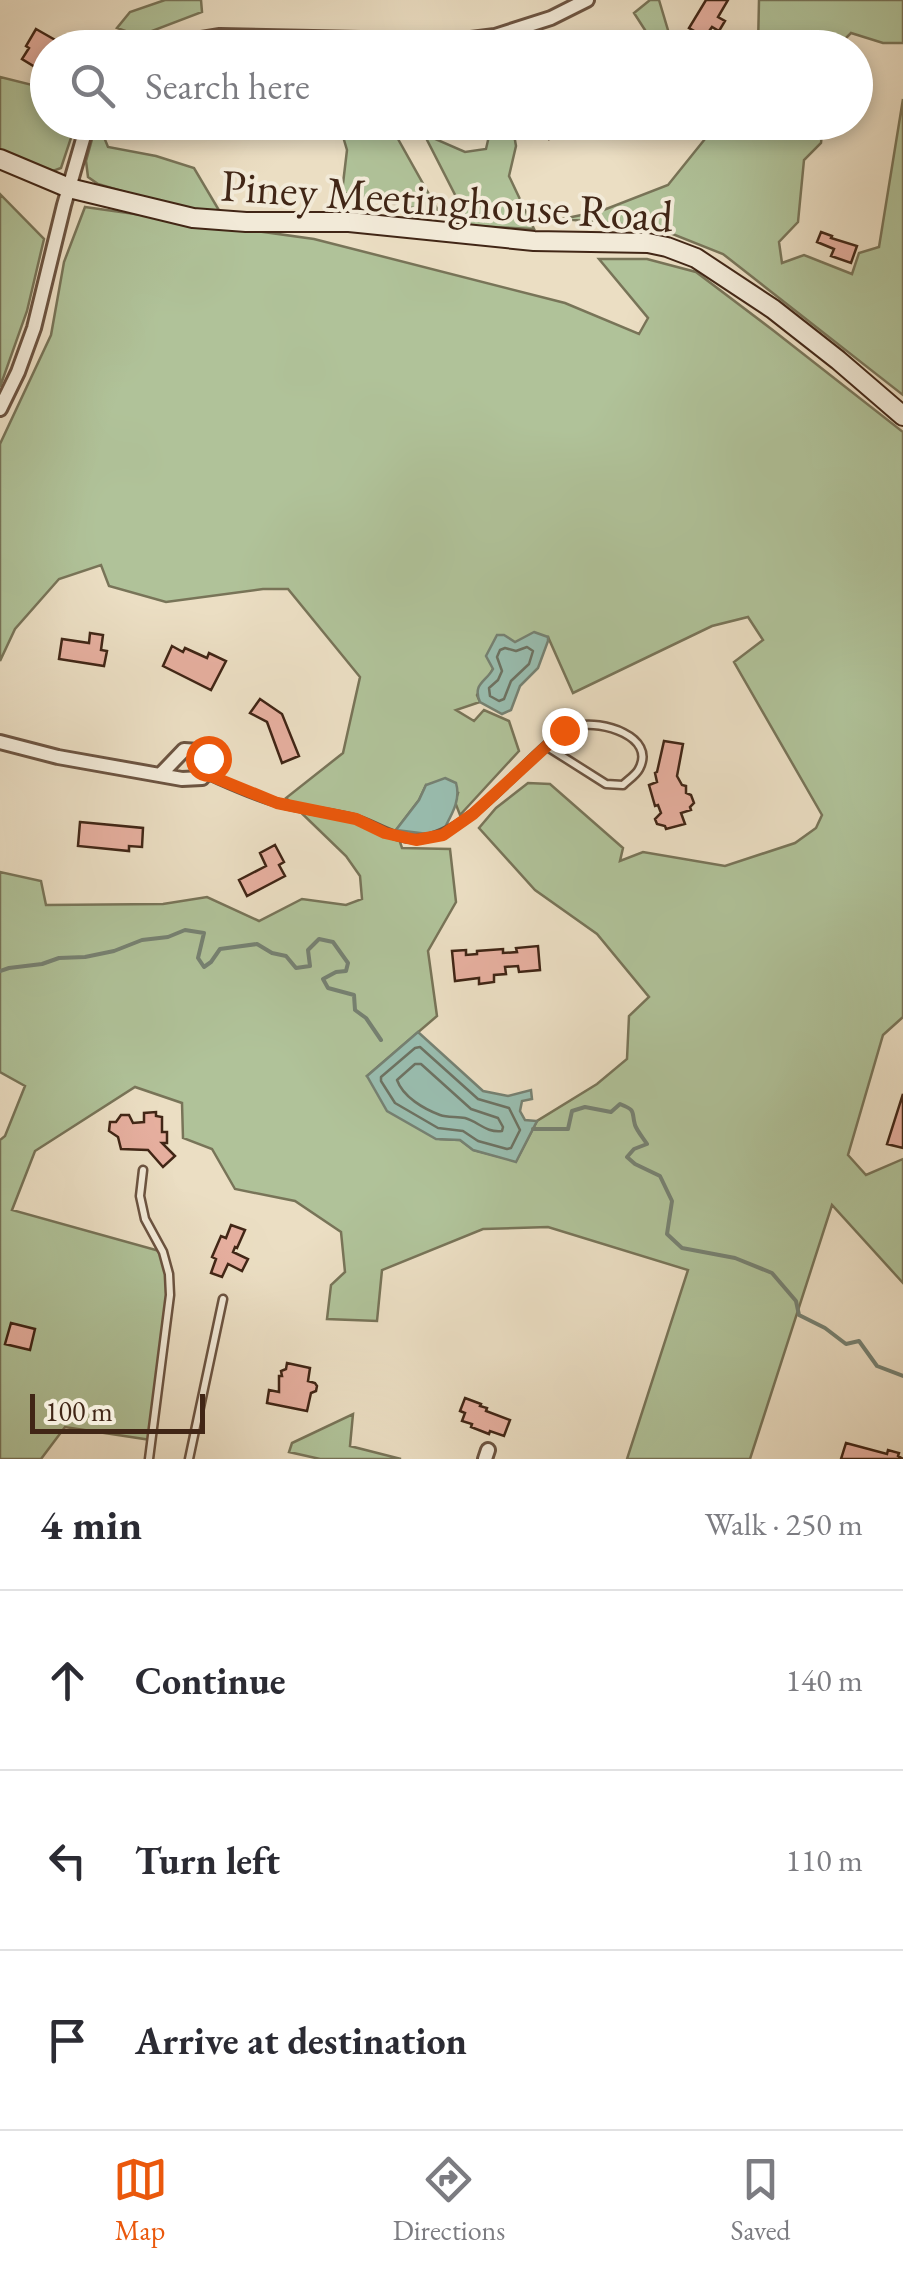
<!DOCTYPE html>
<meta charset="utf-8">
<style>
body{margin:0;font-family:"EB Garamond",serif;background:#f7f7f7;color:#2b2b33}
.scale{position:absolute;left:30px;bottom:25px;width:175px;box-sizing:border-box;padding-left:10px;border:5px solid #412616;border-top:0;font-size:28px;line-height:35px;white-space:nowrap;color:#412616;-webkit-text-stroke:8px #f2ead8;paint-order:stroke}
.stop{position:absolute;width:30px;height:30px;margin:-22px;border:8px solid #ea580c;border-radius:50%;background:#fff}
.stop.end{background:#ea580c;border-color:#fff;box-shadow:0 2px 10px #0008}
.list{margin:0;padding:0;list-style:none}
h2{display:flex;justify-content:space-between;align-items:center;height:130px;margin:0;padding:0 40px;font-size:42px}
h2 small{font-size:32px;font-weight:400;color:#7c7c81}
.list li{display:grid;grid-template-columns:65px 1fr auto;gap:30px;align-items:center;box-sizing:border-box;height:180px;padding:0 40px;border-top:2px solid #e1e1e2}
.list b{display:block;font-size:38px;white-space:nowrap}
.list em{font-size:32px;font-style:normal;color:#7c7c81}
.icon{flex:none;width:55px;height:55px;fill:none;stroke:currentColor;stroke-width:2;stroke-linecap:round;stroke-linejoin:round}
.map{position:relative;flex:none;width:903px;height:1459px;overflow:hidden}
.search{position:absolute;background:#fff;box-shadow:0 5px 15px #0003;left:30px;right:30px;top:30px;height:110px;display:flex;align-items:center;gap:25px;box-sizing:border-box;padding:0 35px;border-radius:55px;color:#7c7c81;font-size:38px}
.sheet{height:670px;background:#fff}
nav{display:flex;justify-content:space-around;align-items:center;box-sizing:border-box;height:140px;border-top:2px solid #e1e1e2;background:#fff;font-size:28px;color:#7c7c81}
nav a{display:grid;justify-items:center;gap:5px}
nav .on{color:#ea580c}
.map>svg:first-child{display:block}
.green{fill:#b0c299;stroke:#787458;stroke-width:2.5;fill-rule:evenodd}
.water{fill:#99bdaf;stroke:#768172;stroke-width:2.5}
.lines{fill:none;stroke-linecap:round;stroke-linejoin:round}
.shore{stroke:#6d7262;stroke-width:2.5}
.stream{stroke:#768172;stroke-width:4}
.building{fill:#e6af9f;stroke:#412616;stroke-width:2.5}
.lane-casing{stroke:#6c5441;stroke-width:11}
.street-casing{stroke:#6c5441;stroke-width:18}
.secondary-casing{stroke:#412616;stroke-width:22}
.lane{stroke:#f2ead8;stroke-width:6}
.street{stroke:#f2ead8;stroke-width:12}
.secondary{stroke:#f2ead8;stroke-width:18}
.route{stroke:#ea580c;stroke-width:12}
.labels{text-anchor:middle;stroke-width:8;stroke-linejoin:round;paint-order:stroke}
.street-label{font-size:45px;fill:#412616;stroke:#f2ead8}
</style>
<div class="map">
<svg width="903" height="1459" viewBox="0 0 903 1459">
<rect width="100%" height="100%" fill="#ebdec3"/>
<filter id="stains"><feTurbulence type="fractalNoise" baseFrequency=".002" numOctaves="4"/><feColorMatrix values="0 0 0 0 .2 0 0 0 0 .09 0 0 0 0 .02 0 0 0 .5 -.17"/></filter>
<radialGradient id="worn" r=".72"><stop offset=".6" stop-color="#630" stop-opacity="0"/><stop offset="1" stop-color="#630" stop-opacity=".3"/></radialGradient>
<path class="green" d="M165,0H201L202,12L139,36L117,28L130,12Z
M650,0H659L673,47H656L634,13Z
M759,0H903V43H883L851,33L837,47H758Z
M0,77L44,88L47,86L48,122L76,123L61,168L53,171L0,152Z
M903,99V395L723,254L655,227L562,219L601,211L668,185L709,134L702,123H823L821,143L804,160L798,222L779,242L782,263L804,255L852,274L859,253L879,247Z
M339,123H389L440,214L342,192L347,150Z
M492,123H512L516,146L509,176L534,229L471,226L424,134L465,152L486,149Z
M96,125L101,130L108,147L156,156L194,168L220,212L172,206L98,184L88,177L86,161Z
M0,194L44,239L27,311L0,387Z
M85,207L314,239L565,303L639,334L648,318L599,259H647L696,272L774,331L903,432V1017L883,1035L848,1155L866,1175L903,1159V1283L832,1205L750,1459H627L688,1270L548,1227L483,1229L382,1270L377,1321L327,1319L331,1285L345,1272L341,1232L295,1201L235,1189L212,1149L183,1138L182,1103L135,1087L35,1151L12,1210L163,1252L170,1295L151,1440L65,1427L41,1459H0V1140L5,1136L25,1086L0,1072V872L41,881L46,905L163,904L207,897L259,921L302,899L346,905L362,899L360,876L346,856L286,798L343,753L360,677L288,589H263L166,602L109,586L101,565L59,579L15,629L0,661V444L51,335L64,262ZM748,617L763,640L734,662L822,815L816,828L795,843L725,866L643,852L620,861L623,848L550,784L528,783L496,808L479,828L535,890L597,934L649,997L629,1016L627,1059L597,1084L537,1121L516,1161L474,1150L460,1140L440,1139L367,1076L437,1016L428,951L456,902L450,849L402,848L396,830L419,800L426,785L458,793L455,802L460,815L519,751L509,721L484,710L474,721L456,710L480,702L477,695L493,669L515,643L548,637L573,693L712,626Z
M353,1414L350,1446L401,1459H320L289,1452L292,1443Z"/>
<path class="water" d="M534,632L548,637V641L538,668L520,686L511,710L502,714L480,702C472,684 486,682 493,669L486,656L497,635H504L515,642Z
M445,778L456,783C461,800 452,814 444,829L428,834L396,830L419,800L426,785Z
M418,1032L483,1091L508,1096L531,1090L532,1099L522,1101L520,1111L525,1120L537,1121L516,1162L473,1150L460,1140L436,1139L387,1111L367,1076Z"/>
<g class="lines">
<path class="shore" d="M527,647L533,651L529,664L511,681L504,699L499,701L490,696L489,688L498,680L502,671L497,657L500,650L505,648L516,651Z
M420,1047L478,1099L509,1108L520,1130L511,1148L507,1149L478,1141L463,1131L438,1128L395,1103L381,1081V1077L415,1048Z
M415,1064H421L471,1109L498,1118L503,1127L502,1131C486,1133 479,1122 465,1118C457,1116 448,1118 440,1115C424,1109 403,1097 397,1080Z"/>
<path class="stream" d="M0,971L9,968L42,964L59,958L85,957L114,951L142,940L168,937L185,930L204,933L198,958L204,967L211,962L220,949L257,944L272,953L286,956L296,968L310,966L308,950L319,939L333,942L348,963L346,971L336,972L323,979L328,988L354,995L355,1010L366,1018L381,1040
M533,1129H568L572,1111L585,1107L611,1112L620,1104C637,1111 631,1111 635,1125C637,1131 644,1139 647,1144L634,1149L627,1157L635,1164L660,1176L672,1201L667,1234L682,1248L735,1258L772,1273L796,1301L799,1315L825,1328L846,1344L859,1341L877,1366L903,1376"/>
</g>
<path class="building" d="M706,0H728L718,17L725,21L719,31L712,27L705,37L689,28Z
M36,29L57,41L54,48H48V58L40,70L22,59L29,48L26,46Z
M527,122H591L595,134L581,138L579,131L549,139L547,134L540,137L537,130L530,132Z
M821,232L832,236L831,238L857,246L851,263L831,256L834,249L817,242Z
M90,633L103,635L101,650L107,651L104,666L59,659L62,639L89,643Z
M172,646L183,652L185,648L207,658L209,653L226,661L211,690L163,666Z
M260,699L282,714L299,756L282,763L267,722L250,713Z
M664,741L683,744L677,776L682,785L686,786V793L691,795L694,803L690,807L691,810L681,813L685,824L666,829L665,826L657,824L655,819L661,813L658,805L655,806L649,785L657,782L655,773L657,772Z
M80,822L143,828L142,847L129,846V851L78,846Z
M275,845L284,862L279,865L285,876L247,896L239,880L266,866L260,853Z
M538,946L540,970L519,972L518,966L505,967L506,974L494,975V982L479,984V978L455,981L452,951L466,950V955L477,954V951L503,949V953L517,952L516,948Z
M903,1094V1148L887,1144Z
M156,1112V1116L162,1117V1132H167V1143H162L175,1156L163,1167L148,1150L121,1149L118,1137L109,1131L110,1122H116L121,1115H129L133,1123L144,1122V1113Z
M231,1225L245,1230L237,1248L235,1247L233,1252L248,1259L242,1271L228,1264L222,1277L211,1273L216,1259L212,1257L221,1236L226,1238Z
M11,1323L35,1329L30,1350L5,1344Z
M287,1363L310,1368L308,1381L315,1383L317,1386L316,1391L311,1393L307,1411L267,1403L269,1390L279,1392V1376H282L281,1371L286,1369Z
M465,1398L481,1404L480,1406L487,1408L486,1411L510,1420L504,1436L490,1431L489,1434L471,1427L472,1424L462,1421L465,1413L460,1411Z
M846,1443L887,1454L888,1450L899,1453L898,1456L903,1459H841Z"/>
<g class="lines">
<g class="lane-casing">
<path id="lane" d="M207,775C230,785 253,796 278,803C303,810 328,812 353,818C375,824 394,840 418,839C460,838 510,778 540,751C552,740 562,730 578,726C600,720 657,736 639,769C636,775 628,780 623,785L606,784L546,746
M143,1170L140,1196L145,1219L163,1252L169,1274L170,1295L149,1459
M189,1459L223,1299"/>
</g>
<g class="street-casing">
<path id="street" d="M165,48L171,44L220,36L455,41L495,36L551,18L587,0
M0,409L18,372L34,328L64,205L88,122
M0,742L58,757L182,779L202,778L209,769L207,758L199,751L184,750L161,774
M485,1459L488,1450"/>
</g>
<g class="secondary-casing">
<path id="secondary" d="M0,159L69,188L193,218L246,222H349L534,241L648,243L667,247L696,258L773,309L838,360L903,416"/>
</g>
<use href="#lane" class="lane"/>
<use href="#street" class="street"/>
<use href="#secondary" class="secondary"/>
</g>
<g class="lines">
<path class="route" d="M208,758L210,769L206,774L277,803L356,819L385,833L416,840L443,835L473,814L564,730"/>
</g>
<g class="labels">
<g class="street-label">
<text transform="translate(447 200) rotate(4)" y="16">Piney Meetinghouse Road</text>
</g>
</g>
<rect width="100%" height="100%" filter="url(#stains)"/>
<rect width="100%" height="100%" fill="url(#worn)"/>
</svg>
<div class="scale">100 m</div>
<div class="stop" style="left:208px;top:758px"></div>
<div class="stop end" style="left:564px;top:730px"></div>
<div class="search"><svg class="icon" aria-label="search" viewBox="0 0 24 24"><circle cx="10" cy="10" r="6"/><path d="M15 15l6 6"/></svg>Search here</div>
</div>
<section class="sheet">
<h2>4 min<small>Walk · 250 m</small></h2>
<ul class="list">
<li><svg class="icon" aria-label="ahead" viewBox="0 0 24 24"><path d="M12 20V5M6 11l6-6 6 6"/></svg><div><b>Continue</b></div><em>140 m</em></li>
<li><svg class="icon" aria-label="left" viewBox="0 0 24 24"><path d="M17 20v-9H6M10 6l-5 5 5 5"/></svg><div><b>Turn left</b></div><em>110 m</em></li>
<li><svg class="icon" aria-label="arrive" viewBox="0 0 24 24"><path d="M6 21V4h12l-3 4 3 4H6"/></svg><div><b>Arrive at destination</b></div></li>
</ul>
</section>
<nav>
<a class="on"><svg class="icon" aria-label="map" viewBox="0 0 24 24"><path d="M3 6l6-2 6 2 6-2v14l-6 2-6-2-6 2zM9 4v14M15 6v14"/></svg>Map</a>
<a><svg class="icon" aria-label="directions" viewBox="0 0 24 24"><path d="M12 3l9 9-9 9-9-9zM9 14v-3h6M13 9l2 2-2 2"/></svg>Directions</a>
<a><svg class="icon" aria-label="saved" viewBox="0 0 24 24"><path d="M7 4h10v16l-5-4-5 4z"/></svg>Saved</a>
</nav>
